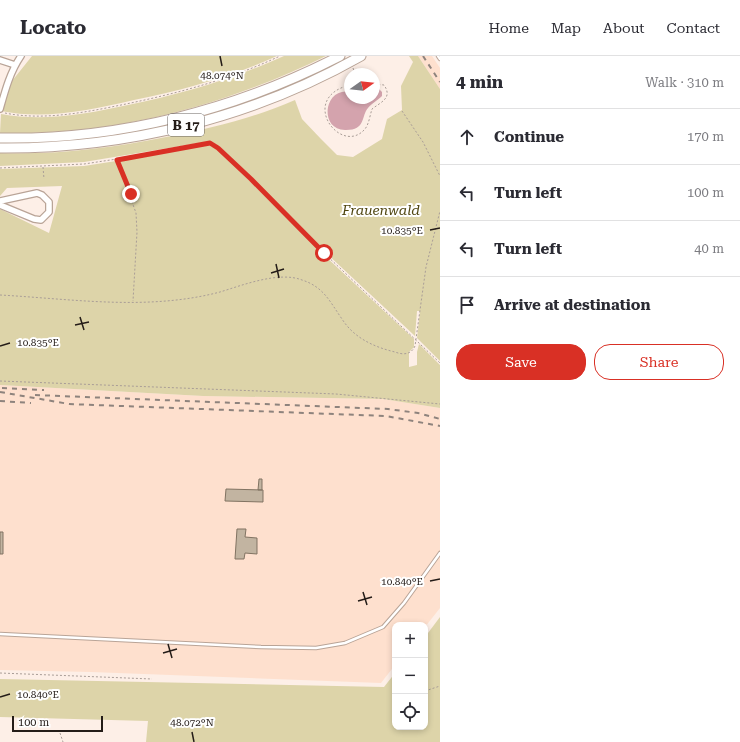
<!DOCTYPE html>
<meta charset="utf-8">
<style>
body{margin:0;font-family:"Roboto Serif",serif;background:#f2f2f3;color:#2b2b33}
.controls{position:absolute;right:12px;bottom:12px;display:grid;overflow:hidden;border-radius:8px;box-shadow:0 2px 6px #0003}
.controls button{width:36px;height:36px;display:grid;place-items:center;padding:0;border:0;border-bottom:1px solid #e1e1e2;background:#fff;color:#2b2b33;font:20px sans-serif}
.compass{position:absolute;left:344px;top:12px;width:36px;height:36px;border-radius:50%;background:#fff;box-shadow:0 2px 6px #0003;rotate:75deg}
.scale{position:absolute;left:12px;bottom:10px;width:91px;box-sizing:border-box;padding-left:4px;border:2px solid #241c18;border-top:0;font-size:11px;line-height:14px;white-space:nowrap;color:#241c18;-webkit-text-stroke:3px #fff;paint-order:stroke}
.stop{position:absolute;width:12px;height:12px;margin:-9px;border:3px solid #d93025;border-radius:50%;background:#fff}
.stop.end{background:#d93025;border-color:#fff;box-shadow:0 1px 4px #0008}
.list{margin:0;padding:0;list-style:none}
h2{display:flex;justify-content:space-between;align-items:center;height:52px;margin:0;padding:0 16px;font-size:17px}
h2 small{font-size:13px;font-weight:400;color:#7c7c81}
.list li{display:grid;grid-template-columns:26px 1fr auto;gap:12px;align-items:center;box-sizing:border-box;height:56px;padding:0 16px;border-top:1px solid #e1e1e2}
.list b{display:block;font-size:15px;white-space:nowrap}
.list em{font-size:13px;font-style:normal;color:#7c7c81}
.actions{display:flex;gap:8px;padding:12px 16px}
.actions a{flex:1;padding:9px 0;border:1px solid #d93025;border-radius:16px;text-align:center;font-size:14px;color:#d93025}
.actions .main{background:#d93025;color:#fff}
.icon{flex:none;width:22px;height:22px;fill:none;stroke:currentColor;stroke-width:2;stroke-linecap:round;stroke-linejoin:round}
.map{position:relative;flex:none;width:440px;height:686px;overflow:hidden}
header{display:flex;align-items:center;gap:24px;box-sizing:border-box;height:56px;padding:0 20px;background:#fff;border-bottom:1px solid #e1e1e2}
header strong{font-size:19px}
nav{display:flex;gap:22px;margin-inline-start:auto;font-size:14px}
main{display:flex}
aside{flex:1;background:#fff}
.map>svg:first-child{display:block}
.built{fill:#fee0ce}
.green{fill:#ddd4a9}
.water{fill:#d4a3ad}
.building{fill:#c2b4a1;stroke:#817362}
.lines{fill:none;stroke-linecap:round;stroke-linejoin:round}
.service-casing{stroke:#b9a497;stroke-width:4.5}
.minor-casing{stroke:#b9a497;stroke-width:8}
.trunk-casing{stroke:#b9a497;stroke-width:11}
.path{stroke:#a99d97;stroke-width:1;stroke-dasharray:2 2;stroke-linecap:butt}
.service{stroke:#fff;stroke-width:2.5}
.minor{stroke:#fff;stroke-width:5.5}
.trunk{stroke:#fff;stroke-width:9}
.rail{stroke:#8e837d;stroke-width:2;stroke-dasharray:5 5;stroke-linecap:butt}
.route{stroke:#d93025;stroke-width:5}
.ticks{fill:none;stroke:#241c18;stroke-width:1.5}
.labels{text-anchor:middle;stroke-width:4;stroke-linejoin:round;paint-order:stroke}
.shield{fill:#fff;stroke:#66605d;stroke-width:1}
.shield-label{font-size:13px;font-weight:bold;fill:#241c18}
.park-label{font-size:14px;font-style:italic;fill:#504611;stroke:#fff}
.ticks-label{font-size:10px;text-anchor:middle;fill:#241c18;stroke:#fff;stroke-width:4;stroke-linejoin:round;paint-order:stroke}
</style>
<header>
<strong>Locato</strong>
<nav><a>Home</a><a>Map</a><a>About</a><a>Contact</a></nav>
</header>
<main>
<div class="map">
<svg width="440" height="686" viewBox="0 0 440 686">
<rect width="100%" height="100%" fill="#fdefe7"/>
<path class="built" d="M418,0H432L440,12V33Z
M0,329L203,340L383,343L440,352V552L425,571V569H395V609L381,627L91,616L0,614Z"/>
<path class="green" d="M32,0H277C231,21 183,34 134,44C91,54 45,64 1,55L12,25Z
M284,0H326C224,50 114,80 0,77L1,58C43,66 87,58 128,49C182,38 233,23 284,0Z
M409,0H418L440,33V305L417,282L420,255H417L415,280L325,196L220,91L211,85L84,106L0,110V97C57,99 111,92 166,81C210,73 254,62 295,44L302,63L321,83L337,99L353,101L382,83L387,63L402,54L401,30L413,6Z
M208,89L218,93L324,199L414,283V291L409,296V311L417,309V296L419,288L440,309V352L383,343L203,340L0,329V153L49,177L62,130L7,132L0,140V113L84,110L155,99Z
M440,561V686H146L148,665L0,661V623L384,631L395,617V671H425V581Z"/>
<path class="water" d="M379,33L382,36V40C378,44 371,48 368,52C361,60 366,74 346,74C319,75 323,31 350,36V42H374V34Z"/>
<path class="building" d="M259,423H262V434H258Z
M226,433L263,434V446L225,445Z
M237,473H246L245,481L257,482V498L245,497L244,503H235Z
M0,476H3V498H0Z"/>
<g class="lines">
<g class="service-casing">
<path id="service" d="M438,0L440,3
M0,578L261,591L316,592L345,587L383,571L404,547L440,497"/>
</g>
<g class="minor-casing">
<path id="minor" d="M0,4L15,9
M0,53C5,35 10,16 21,0
M0,145L37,137L42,139L49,146V156L41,164L34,163L0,149"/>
</g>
<g class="trunk-casing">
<path id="trunk" d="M0,82C119,84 235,54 340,0
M0,92C125,93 252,62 361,0"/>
</g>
<path class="path" d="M353,12L355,18
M350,29C297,42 341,101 365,73C369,68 370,59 372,53C381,46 393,42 384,29L374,28
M402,55L423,86L440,120
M5,57C44,65 87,56 126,48C179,37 231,23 280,0
M117,104L136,157L137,176L133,245
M43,111L44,123
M0,112L84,108L150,98L210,87L218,92L324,197L440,307
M0,239C73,243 148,255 220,236C243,229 279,215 302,224C324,231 330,246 342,263C354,282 374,291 395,296C403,299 411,299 415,290L426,211L440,155
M0,325L336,338L440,348
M0,617L152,623
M425,635L440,630
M60,677L63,686"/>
<use href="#service" class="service"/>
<use href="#minor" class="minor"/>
<use href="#trunk" class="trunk"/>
<path class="rail" d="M423,0L440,26
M2,332L44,334
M0,336L69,348L386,360L440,370
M35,339L388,353L418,357L440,363
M0,345L31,347"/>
</g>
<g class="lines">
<path class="route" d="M131,138L117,104L210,87L218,92L251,123L324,197"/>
</g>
<path class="ticks" d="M220,0L222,10M430,174L440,172M276,208L279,222M271,217L284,213M80,261L84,274M75,269L89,266M0,290L10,287M430,525L440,523M363,536L367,549M358,545L372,541M168,588L172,602M163,597L177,593M0,641L10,638M192,676L194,686"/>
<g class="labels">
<rect class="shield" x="168" y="58" width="36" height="22" rx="3"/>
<g class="shield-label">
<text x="186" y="74">B 17</text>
</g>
<g class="park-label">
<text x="381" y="159">Frauenwald</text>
</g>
</g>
<g class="ticks-label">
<text x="222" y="23">48.074°N</text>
<text x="402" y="178">10.835°E</text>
<text x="38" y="290">10.835°E</text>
<text x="402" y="529">10.840°E</text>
<text x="38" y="642">10.840°E</text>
<text x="192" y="670">48.072°N</text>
</g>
</svg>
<div class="controls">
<button>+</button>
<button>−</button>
<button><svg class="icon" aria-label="locate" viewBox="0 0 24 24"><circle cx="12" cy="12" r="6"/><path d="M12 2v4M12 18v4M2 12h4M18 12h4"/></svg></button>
</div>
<svg class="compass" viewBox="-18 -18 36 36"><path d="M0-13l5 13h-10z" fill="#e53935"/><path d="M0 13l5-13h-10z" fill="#7c7c81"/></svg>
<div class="scale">100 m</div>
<div class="stop" style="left:324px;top:197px"></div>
<div class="stop end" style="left:131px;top:138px"></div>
</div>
<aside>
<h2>4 min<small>Walk · 310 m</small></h2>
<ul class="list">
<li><svg class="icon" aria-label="ahead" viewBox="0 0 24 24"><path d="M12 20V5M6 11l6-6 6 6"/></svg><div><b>Continue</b></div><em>170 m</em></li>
<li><svg class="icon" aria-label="left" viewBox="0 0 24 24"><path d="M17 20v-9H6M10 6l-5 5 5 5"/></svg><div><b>Turn left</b></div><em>100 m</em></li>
<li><svg class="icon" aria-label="left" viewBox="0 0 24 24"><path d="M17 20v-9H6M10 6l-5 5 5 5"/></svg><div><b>Turn left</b></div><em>40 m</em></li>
<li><svg class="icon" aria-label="arrive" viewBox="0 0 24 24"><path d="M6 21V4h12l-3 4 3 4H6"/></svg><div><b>Arrive at destination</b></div></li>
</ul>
<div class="actions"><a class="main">Save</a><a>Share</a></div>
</aside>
</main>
